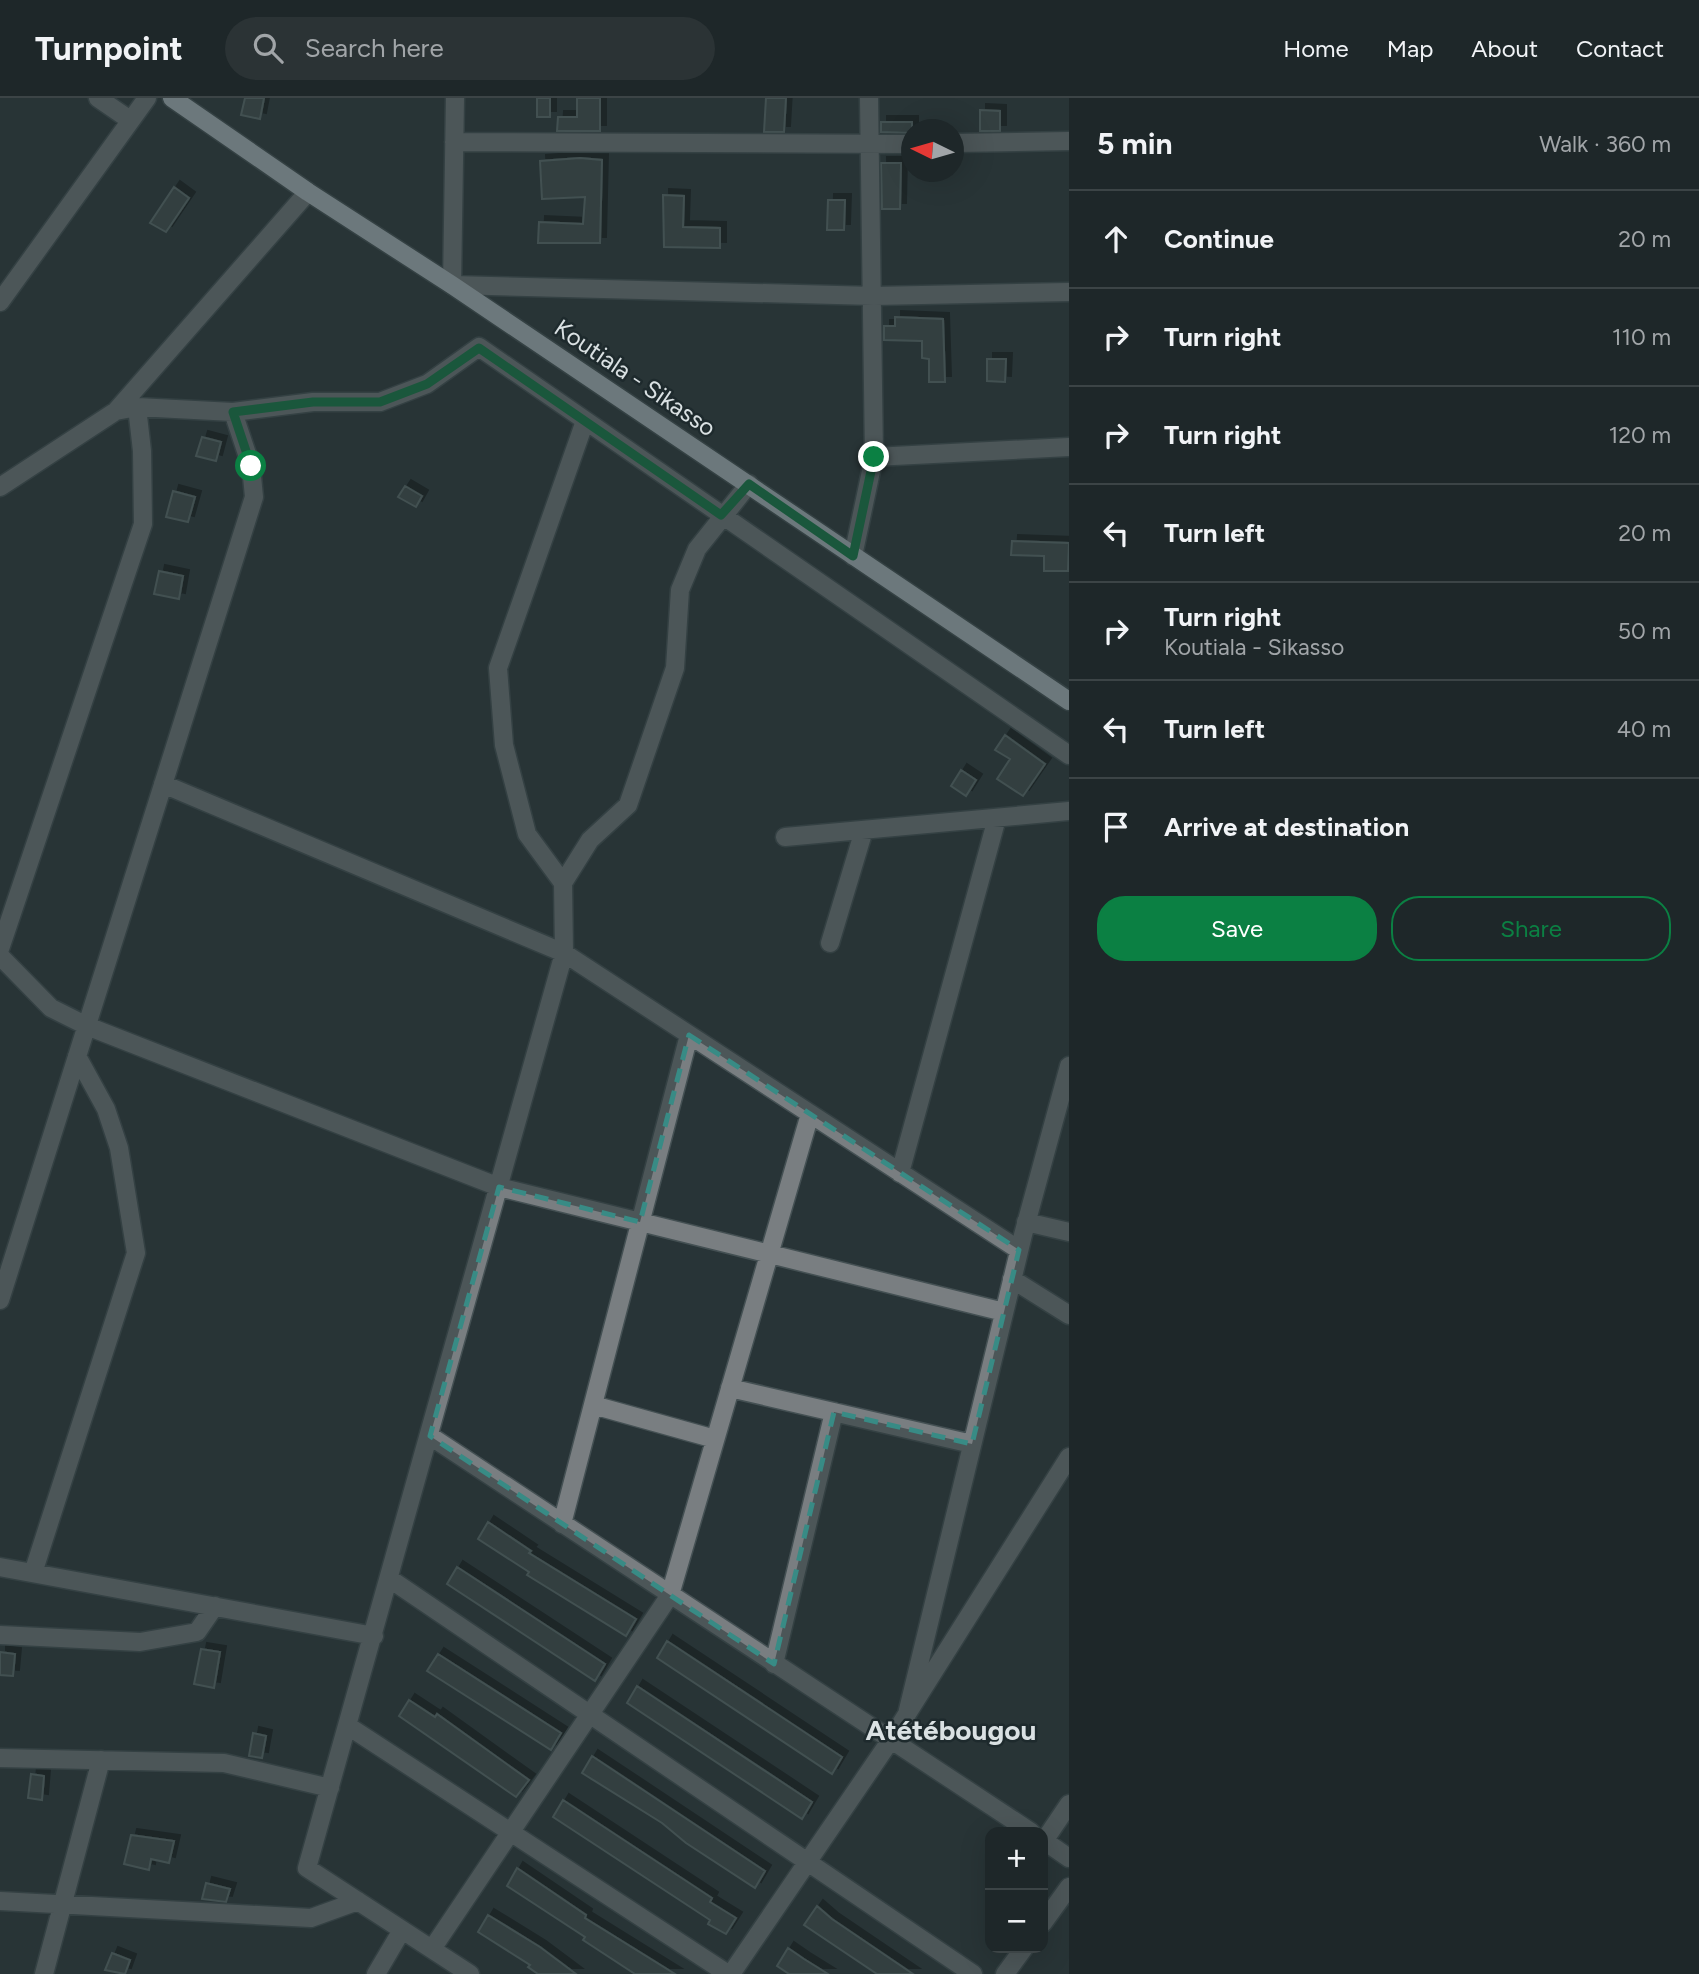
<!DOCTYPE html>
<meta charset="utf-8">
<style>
body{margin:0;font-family:Figtree,sans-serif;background:#2b3335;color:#f1f3f6}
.controls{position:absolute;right:21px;bottom:21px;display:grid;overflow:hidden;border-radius:14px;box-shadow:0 7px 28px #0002}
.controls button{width:63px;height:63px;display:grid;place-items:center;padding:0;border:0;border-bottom:2px solid #3c4446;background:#1e2729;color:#f1f3f6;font:35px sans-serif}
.compass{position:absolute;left:901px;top:21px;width:63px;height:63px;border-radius:50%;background:#1e2729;box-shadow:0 7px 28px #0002;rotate:275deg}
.stop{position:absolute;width:21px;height:21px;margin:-16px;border:5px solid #0b8043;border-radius:50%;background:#fff}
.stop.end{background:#0b8043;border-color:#fff;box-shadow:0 2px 7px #0008}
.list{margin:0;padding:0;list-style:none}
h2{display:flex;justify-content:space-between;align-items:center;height:91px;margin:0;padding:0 28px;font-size:30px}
h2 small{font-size:23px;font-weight:400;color:#a1a5a8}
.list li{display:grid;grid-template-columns:46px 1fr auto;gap:21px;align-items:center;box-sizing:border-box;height:98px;padding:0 28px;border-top:2px solid #3c4446}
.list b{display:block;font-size:26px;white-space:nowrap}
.list p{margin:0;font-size:23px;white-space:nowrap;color:#a1a5a8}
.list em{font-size:23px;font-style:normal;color:#a1a5a8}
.actions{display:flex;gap:14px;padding:21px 28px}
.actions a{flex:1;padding:16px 0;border:2px solid #0b8043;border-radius:28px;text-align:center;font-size:24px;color:#0b8043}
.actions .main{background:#0b8043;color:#fff}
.icon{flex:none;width:38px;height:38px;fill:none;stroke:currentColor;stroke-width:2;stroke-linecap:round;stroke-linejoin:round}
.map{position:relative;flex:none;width:1069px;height:1876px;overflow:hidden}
header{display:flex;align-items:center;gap:42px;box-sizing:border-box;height:98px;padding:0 35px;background:#1e2729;border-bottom:2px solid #3c4446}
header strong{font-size:33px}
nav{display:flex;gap:38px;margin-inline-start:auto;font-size:24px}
.search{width:490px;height:63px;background:#2b3335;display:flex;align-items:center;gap:18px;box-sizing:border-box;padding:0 24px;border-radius:38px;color:#a1a5a8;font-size:26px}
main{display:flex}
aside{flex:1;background:#1e2729}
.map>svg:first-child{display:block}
.building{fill:#3f4d4d;stroke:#637271;stroke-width:2;filter:url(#shadow)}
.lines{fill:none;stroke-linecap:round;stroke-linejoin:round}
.minor-casing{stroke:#445053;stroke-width:21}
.major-casing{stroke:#445053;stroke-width:21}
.minor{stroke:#797e81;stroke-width:18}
.major{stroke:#bfcad0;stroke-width:18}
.route{stroke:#0b8043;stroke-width:9}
.marked{fill:none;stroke:#388b85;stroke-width:5;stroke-dasharray:14 9;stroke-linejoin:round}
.labels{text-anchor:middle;stroke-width:5;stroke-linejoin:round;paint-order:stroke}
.street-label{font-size:24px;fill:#dae1e3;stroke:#1e2a2d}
.quarter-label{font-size:28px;font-weight:bold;fill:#dae1e3;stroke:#1e2a2d}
</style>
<header>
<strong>Turnpoint</strong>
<div class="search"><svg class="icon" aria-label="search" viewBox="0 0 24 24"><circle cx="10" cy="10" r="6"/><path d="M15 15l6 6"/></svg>Search here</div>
<nav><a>Home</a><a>Map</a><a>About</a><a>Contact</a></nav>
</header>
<main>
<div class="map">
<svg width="1069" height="1876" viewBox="0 0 1069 1876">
<defs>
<filter id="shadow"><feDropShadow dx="6" dy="-6" stdDeviation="0" flood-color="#0009"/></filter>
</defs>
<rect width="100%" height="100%" fill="#283437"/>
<path class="building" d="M245,0H264L260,21L241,17Z
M537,0H550V19H537Z
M577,0H600V33H557L558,19H577Z
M766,0H786L784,34H764Z
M980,12L1000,13V33H980Z
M881,24H912V35L881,34Z
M580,60L602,62L600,145H538L539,124L583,126L585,99L542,101L540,63Z
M881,65H901L900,111H882Z
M174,89L189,100L166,134L150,125Z
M663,97L684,98L683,129L720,130V150L664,149Z
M828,102H845L844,132H827Z
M895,219L943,221L945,284H929V261L922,260V243L884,242V228H895Z
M987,261H1006L1005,284L987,283Z
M202,339L221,344L216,363L196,358Z
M405,388L422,398L416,409L398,399Z
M173,393L195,399L188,424L166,419Z
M1012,443L1069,445L1068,473H1044V458L1011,457Z
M159,473L183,478L179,501L154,496Z
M1005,637L1045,666L1023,698L997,681L1010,661L995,652Z
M961,672L976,682L966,698L951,688Z
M488,1424L531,1453L529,1455L636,1521L626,1538L527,1477L529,1474L478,1441Z
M457,1469L605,1566L595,1583L447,1486Z
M667,1543L842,1659L832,1676L657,1560Z
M201,1551L220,1554L214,1590L194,1586Z
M0,1554L15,1556L13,1578L0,1577Z
M438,1556L561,1635L551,1652L427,1573Z
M637,1588L812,1704L802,1721L627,1605Z
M409,1602L435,1619L437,1616L529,1682L516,1699L399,1618Z
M253,1635L266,1638L262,1660L249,1658Z
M592,1658L765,1773L755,1790L686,1745L662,1725L582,1675Z
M31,1676L44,1678L42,1702L28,1700Z
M563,1702L712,1800L710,1804L736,1820L726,1836L708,1826L710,1822L553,1719Z
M131,1737L174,1743L169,1765L151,1761L149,1772L124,1766Z
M517,1770L586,1817L585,1820L675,1876H635L583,1842L585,1839L507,1788Z
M206,1785L230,1791L226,1804L202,1801Z
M817,1808L832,1821L913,1876H877L804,1827Z
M488,1817L540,1849L576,1876H538L528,1869L530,1867L478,1834Z
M788,1850L804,1861L828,1876H789L777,1868Z
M112,1855L130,1862L125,1876L105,1872Z"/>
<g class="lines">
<g class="minor-casing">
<path id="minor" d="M98,0L130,22
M455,0L452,187L874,198L1069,194
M454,44L912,46
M954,45L1069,43
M0,204L147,0
M116,313L137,309L233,314L313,304H380L427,286L479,249L1069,657
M874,359L1069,349
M0,389L116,313L308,94
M853,458L874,359L869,0
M163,686L564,855L1019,1152
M785,739L1069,713
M563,785L527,736L504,647L498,570L585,323
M830,845L864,732
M0,851L143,426L142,353L137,309
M0,858L51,910L87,928L499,1089L1004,1214
M900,1075L997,720
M1026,1124L1069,1134
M1012,1181L1069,1217
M0,1202L254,399L251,368L233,314
M730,1290L972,1346
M593,1307L715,1341
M430,1338L1031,1734
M562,1426L689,937
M0,1469L374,1538
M33,1475L136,1155L119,1050L106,1011L77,958
M390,1481L973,1876
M0,1537L140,1544L197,1534L215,1508
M774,1566L834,1314
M907,1616L1023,1137L1069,968
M348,1628L728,1876
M0,1660L224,1665L330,1690
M1043,1742L1069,1760
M1044,1743L1069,1706
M0,1803L311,1820L358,1803
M1043,1825L1069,1789
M432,1851L670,1497L810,1016
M44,1876L101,1662
M376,1876L402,1832
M470,1876L307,1770L564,855L563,785L590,742L628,707L675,570L680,492L697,451L749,386
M731,1876L890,1643L1069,1359
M1005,1876L1024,1850"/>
</g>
<g class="major-casing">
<path id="major" d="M172,0L308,94L452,187L1069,603"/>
</g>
<use href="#minor" class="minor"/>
<use href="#major" class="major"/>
</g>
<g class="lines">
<path class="route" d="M251,368L233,314L313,304H380L427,286L479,250L721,417L749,386L853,458L874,359"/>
</g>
<path d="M0 0H1069V1876H0ZM689,937L1019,1152L972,1346L834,1314L774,1566L430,1338L499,1089L640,1124Z" fill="#283437" fill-opacity=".55" fill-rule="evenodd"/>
<path class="marked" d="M689,937L1019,1152L972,1346L834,1314L774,1566L430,1338L499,1089L640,1124Z"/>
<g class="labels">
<g class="street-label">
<text transform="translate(635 280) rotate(34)" y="8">Koutiala - Sikasso</text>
</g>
<g class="quarter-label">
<text x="951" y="1642">Atétébougou</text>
</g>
</g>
</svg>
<div class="controls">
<button>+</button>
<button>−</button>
</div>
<svg class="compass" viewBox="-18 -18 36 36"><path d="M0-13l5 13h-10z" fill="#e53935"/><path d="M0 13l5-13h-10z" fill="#a1a5a8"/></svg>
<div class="stop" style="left:251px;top:368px"></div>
<div class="stop end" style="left:874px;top:359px"></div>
</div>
<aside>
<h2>5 min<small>Walk · 360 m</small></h2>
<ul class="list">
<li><svg class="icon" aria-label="ahead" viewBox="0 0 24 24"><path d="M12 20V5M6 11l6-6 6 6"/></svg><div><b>Continue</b></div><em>20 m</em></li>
<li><svg class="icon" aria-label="right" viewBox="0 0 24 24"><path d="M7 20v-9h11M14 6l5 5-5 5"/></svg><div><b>Turn right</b></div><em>110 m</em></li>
<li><svg class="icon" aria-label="right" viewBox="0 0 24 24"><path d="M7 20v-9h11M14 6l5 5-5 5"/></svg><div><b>Turn right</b></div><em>120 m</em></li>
<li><svg class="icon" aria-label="left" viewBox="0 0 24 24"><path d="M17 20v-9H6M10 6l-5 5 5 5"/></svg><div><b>Turn left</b></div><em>20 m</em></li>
<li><svg class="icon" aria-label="right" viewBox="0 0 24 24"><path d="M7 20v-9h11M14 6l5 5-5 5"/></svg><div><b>Turn right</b><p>Koutiala - Sikasso</p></div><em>50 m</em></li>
<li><svg class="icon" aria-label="left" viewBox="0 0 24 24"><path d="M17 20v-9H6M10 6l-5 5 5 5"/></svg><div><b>Turn left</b></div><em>40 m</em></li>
<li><svg class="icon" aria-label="arrive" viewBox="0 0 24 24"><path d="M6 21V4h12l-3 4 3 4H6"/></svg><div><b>Arrive at destination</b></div></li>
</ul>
<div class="actions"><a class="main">Save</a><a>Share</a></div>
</aside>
</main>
